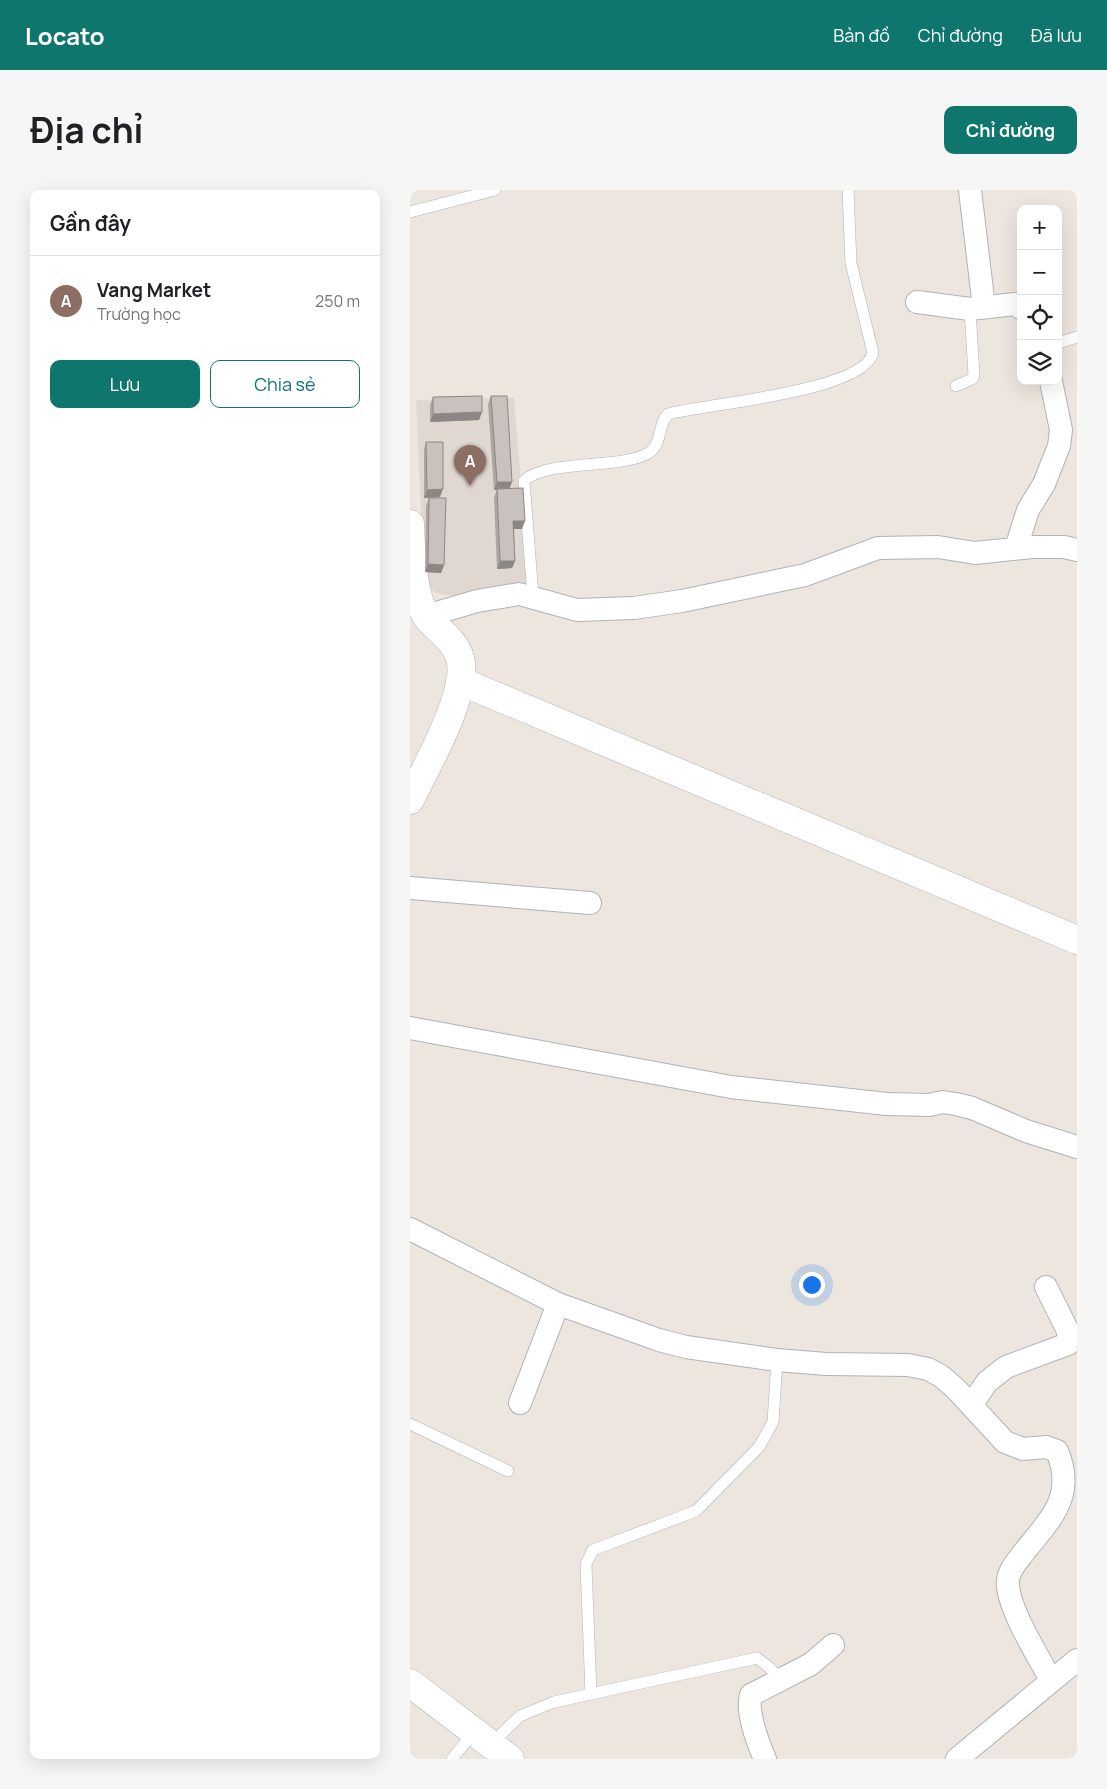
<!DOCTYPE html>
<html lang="vi">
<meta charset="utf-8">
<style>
body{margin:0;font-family:Manrope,sans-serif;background:#f6f6f6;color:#202124}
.controls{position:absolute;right:15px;top:15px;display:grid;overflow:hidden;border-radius:10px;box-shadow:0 5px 20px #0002}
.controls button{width:45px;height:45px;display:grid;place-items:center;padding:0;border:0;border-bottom:1px solid #e0e0e0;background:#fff;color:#202124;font:25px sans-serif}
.you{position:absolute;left:401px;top:1094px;width:18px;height:18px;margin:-12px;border:4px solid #fff;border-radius:50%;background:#1a73e8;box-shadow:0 0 0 8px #1a73e833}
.badge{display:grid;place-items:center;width:32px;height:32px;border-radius:50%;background:#0f766e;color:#fff;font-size:16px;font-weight:700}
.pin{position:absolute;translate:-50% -41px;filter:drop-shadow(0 1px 2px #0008)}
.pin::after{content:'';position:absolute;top:26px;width:18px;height:15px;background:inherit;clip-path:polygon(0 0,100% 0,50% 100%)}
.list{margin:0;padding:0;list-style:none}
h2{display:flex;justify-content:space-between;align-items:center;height:65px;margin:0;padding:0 20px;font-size:21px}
h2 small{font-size:16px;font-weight:400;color:#757577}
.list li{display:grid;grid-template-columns:32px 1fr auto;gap:15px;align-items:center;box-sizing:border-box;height:90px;padding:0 20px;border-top:1px solid #e0e0e0}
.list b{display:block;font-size:19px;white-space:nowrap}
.list p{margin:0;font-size:16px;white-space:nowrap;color:#757577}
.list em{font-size:16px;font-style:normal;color:#757577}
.actions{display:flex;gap:10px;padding:15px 20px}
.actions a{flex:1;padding:11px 0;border:1px solid #0f766e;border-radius:10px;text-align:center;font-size:18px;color:#0f766e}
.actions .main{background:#0f766e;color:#fff}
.icon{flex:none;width:28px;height:28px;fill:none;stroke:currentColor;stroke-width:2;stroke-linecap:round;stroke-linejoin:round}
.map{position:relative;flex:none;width:667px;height:1569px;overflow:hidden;border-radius:10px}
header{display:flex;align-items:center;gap:30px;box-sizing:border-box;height:70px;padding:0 25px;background:#0f766e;color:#fff}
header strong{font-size:24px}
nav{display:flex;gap:28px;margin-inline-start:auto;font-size:18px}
.intro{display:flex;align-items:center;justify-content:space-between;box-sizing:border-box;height:120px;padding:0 30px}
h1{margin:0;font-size:35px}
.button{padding:12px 22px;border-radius:10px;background:#0f766e;color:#fff;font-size:18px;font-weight:700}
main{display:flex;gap:30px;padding:0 30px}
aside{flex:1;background:#fff;border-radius:10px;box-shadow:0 5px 20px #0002}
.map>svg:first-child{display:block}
.education{fill:#dfd7d0}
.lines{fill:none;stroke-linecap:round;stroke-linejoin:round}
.lane-casing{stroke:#aeb3b7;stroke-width:12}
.street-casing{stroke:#aeb3b7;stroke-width:24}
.secondary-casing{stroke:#adb3b7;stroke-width:29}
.lane{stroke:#fff;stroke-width:11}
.street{stroke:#fff;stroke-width:22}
.secondary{stroke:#fff;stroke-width:28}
.wall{fill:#aca6a3}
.shaded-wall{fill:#8c8784}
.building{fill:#c8c1bd;stroke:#8c8784}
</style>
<header>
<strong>Locato</strong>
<nav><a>Bản đồ</a><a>Chỉ đường</a><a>Đã lưu</a></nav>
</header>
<div class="intro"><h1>Địa chỉ</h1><a class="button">Chỉ đường</a></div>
<main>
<aside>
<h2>Gần đây<small></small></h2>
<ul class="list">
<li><span class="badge" style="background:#8d6e63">A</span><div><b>Vang Market</b><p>Trường học</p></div><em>250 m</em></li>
</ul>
<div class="actions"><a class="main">Lưu</a><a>Chia sẻ</a></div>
</aside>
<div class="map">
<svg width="667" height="1569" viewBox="0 0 667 1569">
<rect width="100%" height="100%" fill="#ede6df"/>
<path class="education" d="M104,208L119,391L106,398L46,406L30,404L19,399L14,390L6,210Z"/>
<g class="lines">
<g class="lane-casing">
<path id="lane" d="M0,22L85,0
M648,153L667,147
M546,196L562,189L564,186L560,119
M123,406L114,291C134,269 214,280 240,262C252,253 248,234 258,224C294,214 453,202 463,163L441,73L438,0
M0,1234L98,1281
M181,1504L176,1374L183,1360L286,1321L349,1257L363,1232L367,1170
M81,1554L110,1526L144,1512L347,1468L360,1478L370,1490
M42,1569L64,1542"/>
</g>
<g class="street-casing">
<path id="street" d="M560,0L574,117
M507,112L560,119L605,114L611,118
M606,358L618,320L634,294L649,256L651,240L641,191
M16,426L67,411L109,404L167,420L224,418L272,411L395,385L468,358L528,357L565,363L622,357H654L667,360
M0,698L180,713
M0,838L321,897L477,914L519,915L533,912L546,914L562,918L616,941L667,957
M0,1039L148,1114L249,1150L276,1157L367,1170L416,1174L498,1175L518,1179L531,1186L546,1199L595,1252L613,1259L636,1257L647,1261C667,1308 638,1331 611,1366C604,1375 596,1385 598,1397C601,1423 628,1466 641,1490
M110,1213L148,1114
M562,1214L577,1192L596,1177L658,1154V1141L636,1097
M355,1569C348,1553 336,1521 341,1505L401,1474L423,1455
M547,1569L667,1470"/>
</g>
<g class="secondary-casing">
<path id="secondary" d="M0,334C1,359 2,407 17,427C28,441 45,450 50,468C60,501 15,579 0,610
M50,491L667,750
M0,1493L100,1569"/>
</g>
<use href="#lane" class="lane"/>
<use href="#street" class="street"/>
<use href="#secondary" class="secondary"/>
</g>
<path class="wall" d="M81,206L99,299L112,339H104L105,371L102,378L87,379L84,307L87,300H84L78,214Z
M23,207L72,222L69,230L20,232V215Z
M16,252L30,307L14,308V260Z
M19,308L34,375L31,383L15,382L16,316Z"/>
<path class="shaded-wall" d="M72,222L69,230L20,232L23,224Z
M87,292H102L99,300H84Z
M33,299L30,307L14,308L17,300Z
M103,331H115L112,339H100Z
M90,371H105L102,378L87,379Z
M18,374L34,375L31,383L15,382Z"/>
<path class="building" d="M72,206V222L23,224V207Z
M81,206H97L102,292H87Z
M16,252H33V299L17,300Z
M113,298L115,331H103L105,371H90L87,299Z
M19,308H36L34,375L18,374Z"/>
</svg>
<div class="controls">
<button>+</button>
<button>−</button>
<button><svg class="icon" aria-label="locate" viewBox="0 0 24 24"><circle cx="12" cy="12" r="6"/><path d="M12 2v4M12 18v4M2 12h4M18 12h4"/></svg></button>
<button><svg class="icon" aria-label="layers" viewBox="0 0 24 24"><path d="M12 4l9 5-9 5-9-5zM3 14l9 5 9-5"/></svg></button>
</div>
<div class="you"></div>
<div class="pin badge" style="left:60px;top:296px;background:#8d6e63">A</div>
</div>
</main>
